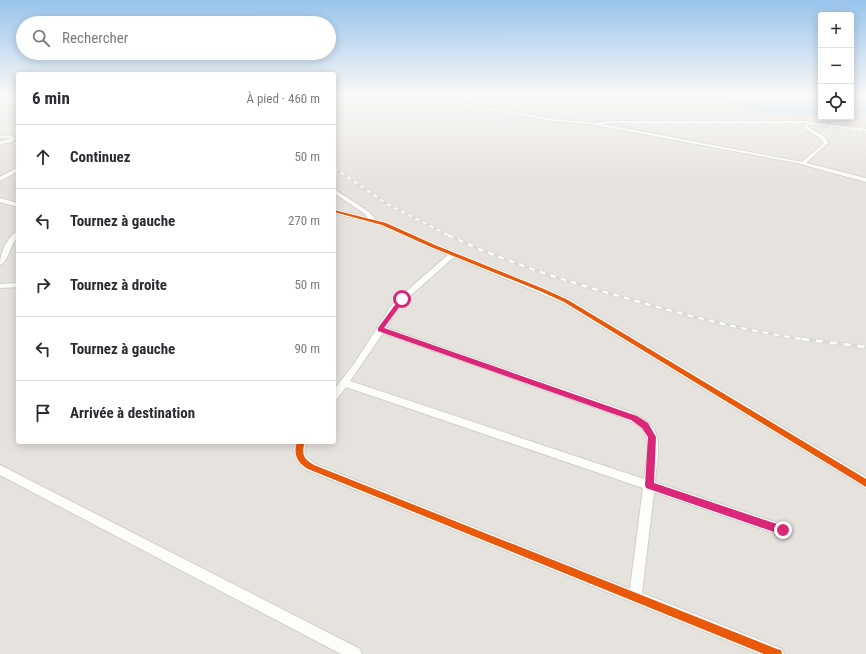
<!DOCTYPE html>
<html lang="fr">
<meta charset="utf-8">
<style>
body{margin:0;font-family:"Roboto Condensed",sans-serif;background:#f7f7f7;color:#2b2b33}
.controls{position:absolute;right:12px;top:12px;display:grid;overflow:hidden;border-radius:4px;box-shadow:0 2px 10px #0003}
.controls button{width:36px;height:36px;display:grid;place-items:center;padding:0;border:0;border-bottom:1px solid #e1e1e2;background:#fff;color:#2b2b33;font:20px sans-serif}
.stop{position:absolute;width:12px;height:12px;margin:-9px;border:3px solid #db2777;border-radius:50%;background:#fff}
.stop.end{background:#db2777;border-color:#fff;box-shadow:0 1px 4px #0008}
.list{margin:0;padding:0;list-style:none}
h2{display:flex;justify-content:space-between;align-items:center;height:52px;margin:0;padding:0 16px;font-size:17px}
h2 small{font-size:13px;font-weight:400;color:#7c7c81}
.list li{display:grid;grid-template-columns:26px 1fr auto;gap:12px;align-items:center;box-sizing:border-box;height:64px;padding:0 16px;border-top:1px solid #e1e1e2}
.list b{display:block;font-size:15px;white-space:nowrap}
.list em{font-size:13px;font-style:normal;color:#7c7c81}
.icon{flex:none;width:22px;height:22px;fill:none;stroke:currentColor;stroke-width:2;stroke-linecap:round;stroke-linejoin:round}
.map{position:relative;flex:none;width:866px;height:654px;overflow:hidden}
.search{position:absolute;background:#fff;box-shadow:0 2px 10px #0003;left:16px;top:16px;width:320px;height:44px;display:flex;align-items:center;gap:10px;box-sizing:border-box;padding:0 14px;border-radius:22px;color:#7c7c81;font-size:15px}
.panel{position:absolute;background:#fff;box-shadow:0 2px 10px #0003;left:16px;top:72px;width:320px;height:372px;border-radius:4px}
.map>svg:first-child{display:block}
.industrial{fill:#e6e2de}
.water{fill:#c0ddf1}
.lines{fill:none;stroke-linecap:round;stroke-linejoin:round}
.minor-casing{stroke:#d2d0cb;stroke-width:2}
.minor{fill:#fdfdfc;fill-rule:evenodd}
.rail-far3-casing{stroke:#dbdbda;stroke-width:2}
.rail-far2-casing{stroke:#dbdbda;stroke-width:2.5}
.rail-far1-casing{stroke:#dbdbda;stroke-width:3.5}
.rail-casing{stroke:#dbdbda;stroke-width:4}
.rail-far3{stroke:#fff;stroke-width:1;stroke-dasharray:3;stroke-linecap:butt}
.rail-far2{stroke:#fff;stroke-width:1.5;stroke-dasharray:4;stroke-linecap:butt}
.rail-far1{stroke:#fff;stroke-width:2;stroke-dasharray:5.5;stroke-linecap:butt}
.rail{stroke:#fff;stroke-width:2.5;stroke-dasharray:7;stroke-linecap:butt}
.cycleway-casing{stroke:#fff;stroke-width:2}
.cycleway{fill:#e8590c;fill-rule:evenodd}
.route{fill:#db2777}
</style>
<div class="map">
<svg width="866" height="654" viewBox="0 0 866 654">
<rect width="100%" height="100%" fill="#f4f2ee"/>
<path class="industrial" d="M0,95H18V442H334V95H685L805,116L851,117V115L866,113V654H0Z"/>
<path class="water" d="M685,95H821V117L763,112Z
M851,95H866V113L851,115Z"/>
<g class="lines">
<g class="minor-casing">
<path id="minor" d="M0,95L18,97V99L0,97Z
M408,95H415L552,119L597,123L599,122L614,121H807L809,122L866,129V131L809,125L808,127L825,137L828,143L806,163L866,178V182L797,163L590,124L552,121ZM614,123H797L804,124V128L821,139L824,143L802,162L601,124Z
M10,135L16,138L12,142L0,144V142L11,138H0V136Z
M18,167V171L0,181V177Z
M334,189L369,212L376,220L386,223L435,245L569,299L866,477V488L563,303L454,257L400,305L386,328L630,412C636,415 642,418 647,422C665,434 656,464 655,482L787,526L789,530L787,534L783,536L654,492L642,593L782,649L784,654H760L307,470C296,463 292,454 296,442H306L304,450L305,456L315,464L630,589L643,488L346,387L337,399L334,400V390L354,364L394,302L448,255L382,225L334,213V209L368,218L365,214L334,193ZM383,333L624,418C629,421 635,423 640,427C653,436 646,465 644,479L350,381Z
M0,198L18,203V207L0,202Z
M18,231V237C10,245 10,256 2,264L0,265C0,254 7,236 18,231Z
M18,283V287L0,288V284Z
M0,465L360,649L362,654H341L0,475Z"/>
</g>
<use href="#minor" class="minor"/>
<g class="rail-far3-casing">
<path id="rail-far3" d="M625,124H803L866,132"/>
</g>
<g class="rail-far2-casing">
<path id="rail-far2" d="M334,168L387,204L450,236"/>
</g>
<g class="rail-far1-casing">
<path id="rail-far1" d="M448,235C509,264 575,284 640,302C695,318 752,332 809,340"/>
</g>
<g class="rail-casing">
<path id="rail" d="M802,339L866,347"/>
</g>
<use href="#rail-far3" class="rail-far3"/>
<use href="#rail-far2" class="rail-far2"/>
<use href="#rail-far1" class="rail-far1"/>
<use href="#rail" class="rail"/>
<g class="cycleway-casing">
<path id="cycleway" d="M334,210L386,223L435,245L544,289L568,300L866,479V487L564,302L540,291L431,247L382,225L334,212Z
M297,442H305C301,454 303,458 314,465L777,649L781,650L782,654H764L308,469C297,463 293,454 297,442Z"/>
</g>
<use href="#cycleway" class="cycleway"/>
</g>
<linearGradient id="sky" x2="0" y2="1"><stop stop-color="#98c4ec"/><stop offset="0.51" stop-color="#faf9f7"/><stop offset="1" stop-color="#faf9f7" stop-opacity="0"/></linearGradient>
<rect width="866" height="186" fill="url(#sky)"/>
<path class="route" d="M400,298L405,299L384,328L637,416L648,423L656,437L654,483L783,526L787,527L788,530L787,533L783,535L646,488L645,485L648,437L642,428L631,420L378,331V328Z"/>
</svg>
<div class="controls">
<button>+</button>
<button>−</button>
<button><svg class="icon" aria-label="locate" viewBox="0 0 24 24"><circle cx="12" cy="12" r="6"/><path d="M12 2v4M12 18v4M2 12h4M18 12h4"/></svg></button>
</div>
<div class="stop" style="left:402px;top:299px"></div>
<div class="stop end" style="left:783px;top:530px"></div>
<div class="search"><svg class="icon" aria-label="search" viewBox="0 0 24 24"><circle cx="10" cy="10" r="6"/><path d="M15 15l6 6"/></svg>Rechercher</div>
<section class="panel">
<h2>6 min<small>À pied · 460 m</small></h2>
<ul class="list">
<li><svg class="icon" aria-label="ahead" viewBox="0 0 24 24"><path d="M12 20V5M6 11l6-6 6 6"/></svg><div><b>Continuez</b></div><em>50 m</em></li>
<li><svg class="icon" aria-label="left" viewBox="0 0 24 24"><path d="M17 20v-9H6M10 6l-5 5 5 5"/></svg><div><b>Tournez à gauche</b></div><em>270 m</em></li>
<li><svg class="icon" aria-label="right" viewBox="0 0 24 24"><path d="M7 20v-9h11M14 6l5 5-5 5"/></svg><div><b>Tournez à droite</b></div><em>50 m</em></li>
<li><svg class="icon" aria-label="left" viewBox="0 0 24 24"><path d="M17 20v-9H6M10 6l-5 5 5 5"/></svg><div><b>Tournez à gauche</b></div><em>90 m</em></li>
<li><svg class="icon" aria-label="arrive" viewBox="0 0 24 24"><path d="M6 21V4h12l-3 4 3 4H6"/></svg><div><b>Arrivée à destination</b></div></li>
</ul>
</section>
</div>
